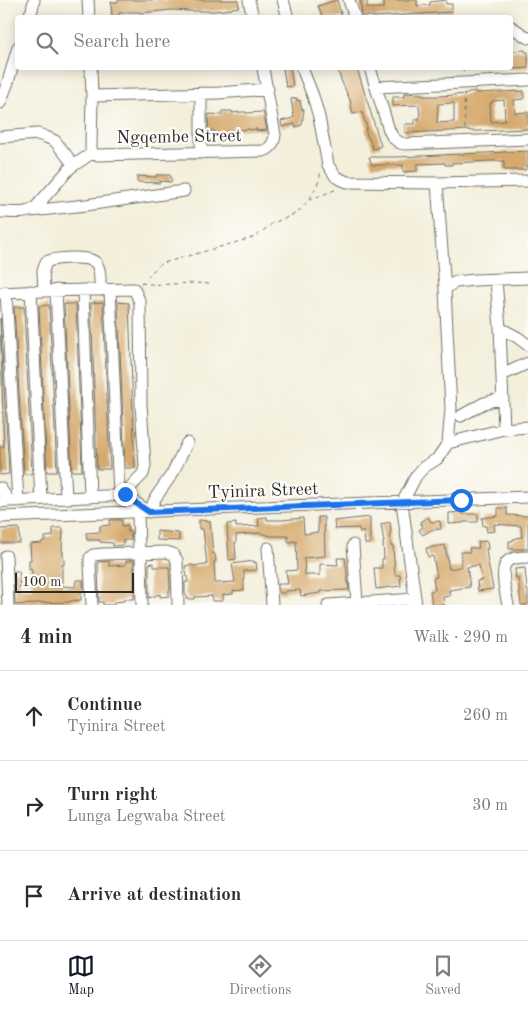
<!DOCTYPE html>
<meta charset="utf-8">
<style>
body{margin:0;font-family:"Old Standard TT",serif;background:#f2f2f3;color:#2b2b33}
.scale{position:absolute;left:15px;bottom:12px;width:119px;box-sizing:border-box;padding-left:5px;border:2px solid #2b2b2b;border-top:0;font-size:14px;line-height:18px;white-space:nowrap;color:#2b2b2b;-webkit-text-stroke:4px #fdfcf7;paint-order:stroke}
.stop{position:absolute;width:15px;height:15px;margin:-11px;border:4px solid #1a73e8;border-radius:50%;background:#fff}
.stop.end{background:#1a73e8;border-color:#fff;box-shadow:0 1px 5px #0008}
.list{margin:0;padding:0;list-style:none}
h2{display:flex;justify-content:space-between;align-items:center;height:65px;margin:0;padding:0 20px;font-size:21px}
h2 small{font-size:16px;font-weight:400;color:#7c7c81}
.list li{display:grid;grid-template-columns:32px 1fr auto;gap:15px;align-items:center;box-sizing:border-box;height:90px;padding:0 20px;border-top:1px solid #e1e1e2}
.list b{display:block;font-size:19px;white-space:nowrap}
.list p{margin:0;font-size:16px;white-space:nowrap;color:#7c7c81}
.list em{font-size:16px;font-style:normal;color:#7c7c81}
.icon{flex:none;width:28px;height:28px;fill:none;stroke:currentColor;stroke-width:2;stroke-linecap:round;stroke-linejoin:round}
.map{position:relative;flex:none;width:528px;height:605px;overflow:hidden}
.search{position:absolute;background:#fff;box-shadow:0 2px 12px #0003;left:15px;right:15px;top:15px;height:55px;display:flex;align-items:center;gap:12px;box-sizing:border-box;padding:0 18px;border-radius:5px;color:#7c7c81;font-size:19px}
.sheet{height:335px;background:#fff}
nav{display:flex;justify-content:space-around;align-items:center;box-sizing:border-box;height:70px;border-top:1px solid #e1e1e2;background:#fff;font-size:14px;color:#7c7c81}
nav a{display:grid;justify-items:center;gap:2px}
nav .on{color:#111827}
.map>svg:first-child{display:block}
.building{fill:#d6aa6e;fill-rule:evenodd}
.lines{fill:none;stroke-linecap:round;stroke-linejoin:round}
.minor-casing{stroke:#717069;stroke-width:13}
.path{stroke:#717069;stroke-width:1;stroke-dasharray:4 4;stroke-linecap:butt}
.minor{stroke:#fff;stroke-width:11}
.route{stroke:#1a73e8;stroke-width:6}
.labels{text-anchor:middle;stroke-width:4.5;stroke-linejoin:round;paint-order:stroke}
.street-label{font-size:18px;fill:#2b2b2b;stroke:#fdfcf7}
</style>
<div class="map">
<svg width="528" height="605" viewBox="0 0 528 605">
<rect width="100%" height="100%" fill="#fdfcf7"/>
<filter id="ink" filterUnits="userSpaceOnUse"><feTurbulence type="fractalNoise" baseFrequency=".02" numOctaves="2"/><feDisplacementMap in="SourceGraphic" scale="10" xChannelSelector="R" yChannelSelector="G"/><feConvolveMatrix kernelMatrix="1 2 1 2 8 2 1 2 1" color-interpolation-filters="sRGB"/></filter>
<filter id="wash" filterUnits="userSpaceOnUse"><feTurbulence type="fractalNoise" baseFrequency=".0096" numOctaves="4" result="noise"/><feDisplacementMap in="SourceGraphic" scale="20" xChannelSelector="R" yChannelSelector="G"/><feGaussianBlur stdDeviation="1.12" result="paint"/><feColorMatrix in="noise" values="0 0 0 0 0 0 0 0 0 0 0 0 0 0 0 0 0 1.4 0 .05"/><feComposite in="paint" operator="in"/></filter>
<g filter="url(#wash)">
<rect width="100%" height="100%" fill="#f3efdb"/>
<g id="blocks">
<path class="building" d="M118,0H238L239,7L232,8V9L214,11H189L172,10L140,13V12H126V13H119V16L112,17L111,2H118Z
M337,0L342,18H323L318,6Z
M360,0H367V8H384V0H417V6L430,5V2L446,0V4H452V12L373,17V16H362Z
M525,50V52H528V68L510,69L512,51Z
M283,68H290L293,86L286,87Z
M337,68H357L381,146L373,149L369,138H368L365,129L367,128L362,112L353,114L350,100L341,80Z
M475,91L476,93L524,91V99L514,100L515,113L528,112V129L478,131H470V130L405,133V124H415V119H420L419,105L393,106V97H404V93L423,94V96H439L468,94V92ZM504,100L505,121L491,122L490,103H492V101ZM454,103V122L437,123L438,104Z
M297,98V101L300,100L301,107H302V110L304,109L302,125L295,127V124L282,127L281,121L293,118L294,117L291,99Z
M222,111H232V113L241,112H246V113L263,112L267,130L257,131V129L250,130V129L227,131V135H217V132L208,130L209,114L222,115Z
M528,151V166H526V170H504V161H492L452,163V165H445V163L417,164V171L403,172V165H372L369,157H397Z
M156,175H170L172,182L160,181V183L137,182V176L156,177Z
M103,302L110,469H97L91,303Z
M118,302L129,303L135,468H125Z
M64,304H76L82,471H72Z
M49,305L57,472H47L39,306Z
M14,307H24L32,474H24Z
M0,318L9,474L0,475V447H4Z
M498,508H507V515L528,516V549H509V541H513V539H516V538L522,537L521,526L494,524L495,531L487,532L486,526H483L482,518L498,516Z
M462,512V514H478V522H463V523L449,524V513Z
M267,517V520H282L303,518L304,534L318,532V517H324L325,556L304,558L305,575H320V564L338,565L337,558H345L349,590L320,591V593L301,596L300,590L286,591V593H279L278,584H288L286,571L297,570L296,541L288,542V536H271L260,533L236,535V543H235L236,559L229,560L227,524L236,523V527L259,526L258,518Z
M370,517V544H365L364,532H359V528L335,529L334,521Z
M428,517L431,522L440,521L441,529L431,530L423,535L419,530L423,527L420,522Z
M110,520H122V526L128,525V532H131V540H123V545L113,546V543L100,542V540H87L86,533L100,532V526L110,525Z
M199,520L210,521L213,554H215L216,561L214,562L215,583L235,582L232,564L254,561V563L256,562L257,570L244,571V590L233,591V594L223,595V601H212V596L195,597V599H187V596L185,594V582H188L185,566L193,565V566L207,565L203,529H199Z
M390,522L391,532H390L391,546H393L395,575H400L401,586L376,589L374,568H382V559H384L383,542H384L381,524Z
M19,528L20,543H0L1,529Z
M53,528H63L62,551H63V558H64V565H62V586L75,587L76,580H83L84,591H81V600L70,601V602L35,603V604L15,605L14,571H19L20,588L32,589V570L29,569V560H31L30,544L42,543V541H45V537L53,536Z
M157,531L179,533V541L157,540Z
M487,541L488,549H486L487,557L493,589L478,591L477,581L482,580L479,565L467,567L470,587L449,590L450,596L443,597L444,605H432L430,591L435,590L433,578L437,577L433,556L428,557L426,548L445,545L449,569L460,567V566H461V552H470L469,548H479L478,542Z
M109,561V566L126,565V561H134V599H124V601L114,602V605H103V602H99L98,562Z
M154,563V567H169L170,590H169V596L160,597V594L149,598V564Z
M525,568L527,590H528V605H521L518,578H516L515,569Z"/>
</g>
</g>
<g filter="url(#ink)">
<use href="#blocks" fill-opacity="0" stroke="#717069" stroke-width="1"/>
<g class="lines">
<g class="minor-casing">
<path id="minor" d="M88,0L89,18
M249,0L253,18
M283,0L288,18
M349,0L355,18
M28,18L32,10L34,0
M510,26L528,38
M91,68L92,96L91,147L92,153L97,155L263,151C271,149 274,143 275,135L263,68
M302,68L313,96L319,117L328,165L336,177L347,182L437,183L528,181
M370,68L389,130L392,136L396,140L400,143L405,144L528,139
M376,87L528,80
M201,93V153
M92,96L219,93L268,89
M0,103L8,82L18,47
M0,137L38,134L46,137L55,141L74,165
M437,183L445,290
M31,211L86,205L184,191
M0,212C12,212 25,215 35,208L70,168L92,153
M496,280L500,328L504,429
M56,290L66,498
M83,290L90,497
M110,290L119,495
M31,291L41,499
M44,291L43,271L46,262C54,258 89,255 96,263C101,269 100,282 100,290
M6,292L18,501
M0,293L44,291L134,289L140,302L141,404L145,466L143,474L136,481L124,495L149,512L156,497L172,474L187,443
M500,328L517,337L528,345
M502,375L528,363
M461,416L484,403L503,398
M448,443L504,429L528,427
M0,488L9,501
M0,502L9,501L124,495
M138,512L139,553
M0,517L528,497
M353,545L357,603
M268,548L272,605
M141,553L142,605
M6,556L8,605
M92,605L90,564V558L93,555L103,554L166,552L173,554L177,560L178,605
M328,605L415,599
M416,605L402,503L416,476L424,467L437,459L448,443L451,409L445,290L450,285L456,282L475,280L528,278
M508,605C506,595 499,567 508,561C513,557 522,557 528,557"/>
</g>
<path class="path" d="M463,68L464,74
M464,93L465,132
M310,199L320,179V170
M141,283L160,264L255,237L273,223L297,213L309,200L337,189
M141,283C164,287 187,281 210,284"/>
<use href="#minor" class="minor"/>
</g>
</g>
<g class="lines" filter="url(#ink)">
<path class="route" d="M125,494L124,495L149,512L461,500"/>
</g>
<g class="labels">
<g class="street-label">
<text transform="translate(179 136) rotate(-1)" y="6">Ngqembe Street</text>
<text transform="translate(263 490) rotate(-2)" y="6">Tyinira Street</text>
</g>
</g>
</svg>
<div class="scale">100 m</div>
<div class="stop" style="left:461px;top:500px"></div>
<div class="stop end" style="left:125px;top:494px"></div>
<div class="search"><svg class="icon" aria-label="search" viewBox="0 0 24 24"><circle cx="10" cy="10" r="6"/><path d="M15 15l6 6"/></svg>Search here</div>
</div>
<section class="sheet">
<h2>4 min<small>Walk · 290 m</small></h2>
<ul class="list">
<li><svg class="icon" aria-label="ahead" viewBox="0 0 24 24"><path d="M12 20V5M6 11l6-6 6 6"/></svg><div><b>Continue</b><p>Tyinira Street</p></div><em>260 m</em></li>
<li><svg class="icon" aria-label="right" viewBox="0 0 24 24"><path d="M7 20v-9h11M14 6l5 5-5 5"/></svg><div><b>Turn right</b><p>Lunga Legwaba Street</p></div><em>30 m</em></li>
<li><svg class="icon" aria-label="arrive" viewBox="0 0 24 24"><path d="M6 21V4h12l-3 4 3 4H6"/></svg><div><b>Arrive at destination</b></div></li>
</ul>
</section>
<nav>
<a class="on"><svg class="icon" aria-label="map" viewBox="0 0 24 24"><path d="M3 6l6-2 6 2 6-2v14l-6 2-6-2-6 2zM9 4v14M15 6v14"/></svg>Map</a>
<a><svg class="icon" aria-label="directions" viewBox="0 0 24 24"><path d="M12 3l9 9-9 9-9-9zM9 14v-3h6M13 9l2 2-2 2"/></svg>Directions</a>
<a><svg class="icon" aria-label="saved" viewBox="0 0 24 24"><path d="M7 4h10v16l-5-4-5 4z"/></svg>Saved</a>
</nav>
